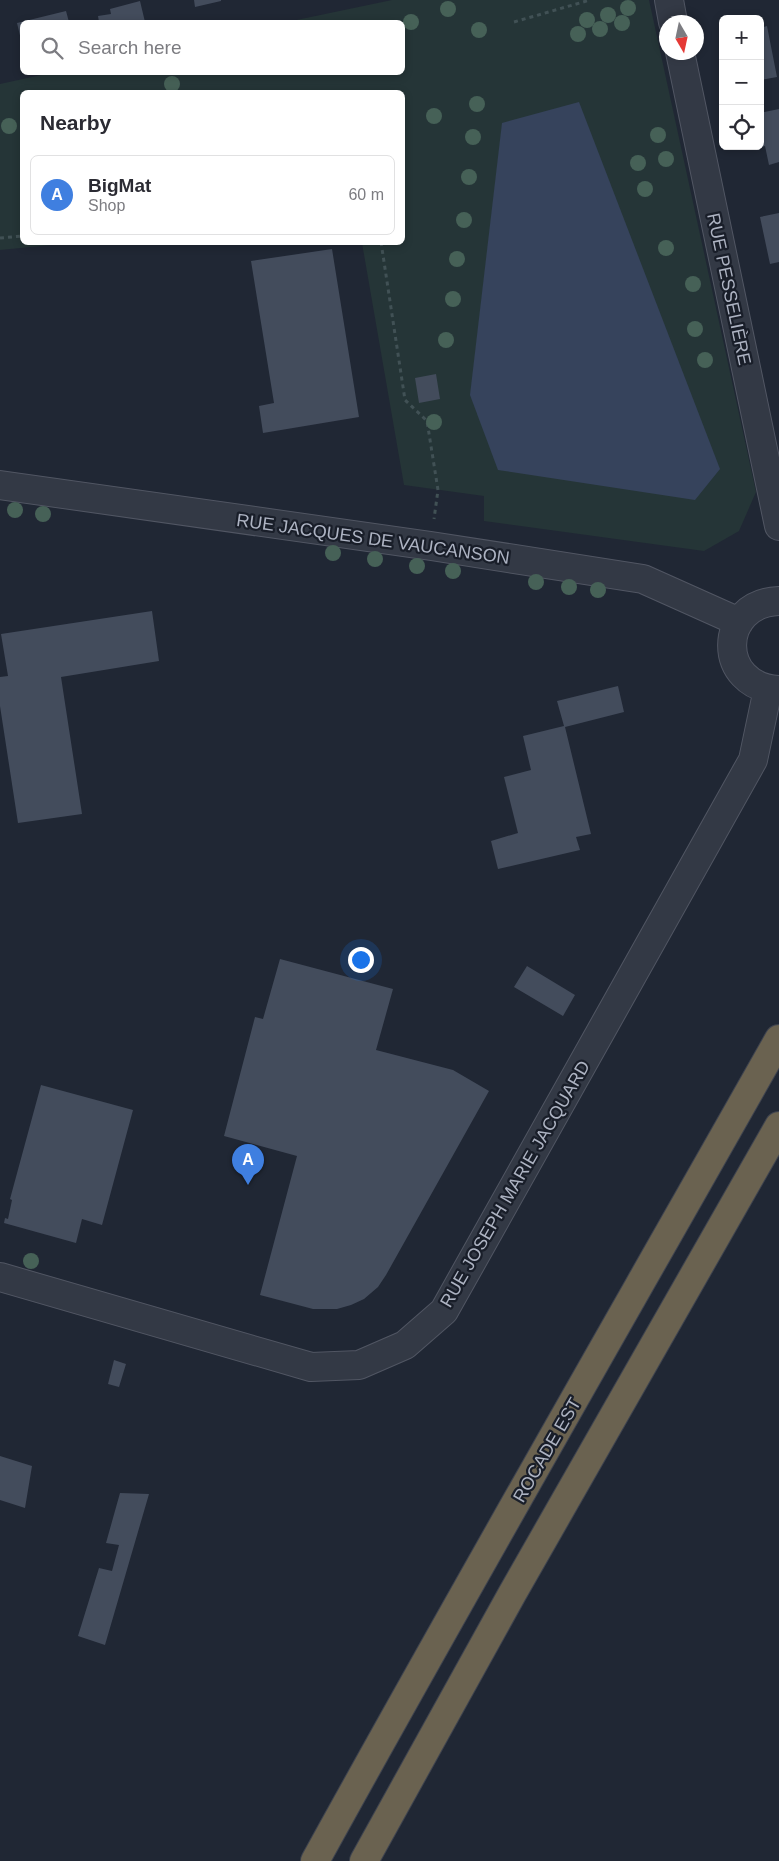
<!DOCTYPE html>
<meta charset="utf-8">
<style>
body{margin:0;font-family:Helvetica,sans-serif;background:#f7f7f7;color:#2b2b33}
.controls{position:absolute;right:15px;top:15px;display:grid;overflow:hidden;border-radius:8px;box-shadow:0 2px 8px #0003}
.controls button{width:45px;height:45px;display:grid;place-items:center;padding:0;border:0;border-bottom:1px solid #e1e1e2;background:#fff;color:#2b2b33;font:25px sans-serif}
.compass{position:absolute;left:659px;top:15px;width:45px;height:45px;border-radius:50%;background:#fff;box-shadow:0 2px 8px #0003;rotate:171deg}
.you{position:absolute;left:360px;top:959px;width:18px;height:18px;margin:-12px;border:4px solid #fff;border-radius:50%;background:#1a73e8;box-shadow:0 0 0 8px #1a73e833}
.badge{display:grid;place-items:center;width:32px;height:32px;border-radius:50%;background:#1a73e8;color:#fff;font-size:16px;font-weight:700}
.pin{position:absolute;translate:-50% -41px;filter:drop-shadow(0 1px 2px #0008)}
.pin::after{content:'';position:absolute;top:26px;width:18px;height:15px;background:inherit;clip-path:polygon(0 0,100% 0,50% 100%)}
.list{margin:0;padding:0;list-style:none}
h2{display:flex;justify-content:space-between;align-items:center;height:65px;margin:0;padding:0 20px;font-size:21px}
h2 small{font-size:16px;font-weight:400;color:#7c7c81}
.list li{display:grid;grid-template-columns:32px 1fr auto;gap:15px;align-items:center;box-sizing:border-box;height:80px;margin:0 10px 10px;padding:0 10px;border:1px solid #e1e1e2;border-radius:8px}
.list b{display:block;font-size:19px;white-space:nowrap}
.list p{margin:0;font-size:16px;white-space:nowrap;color:#7c7c81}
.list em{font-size:16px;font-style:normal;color:#7c7c81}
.icon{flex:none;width:28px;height:28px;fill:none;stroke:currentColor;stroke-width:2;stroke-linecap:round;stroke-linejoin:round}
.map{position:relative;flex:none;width:779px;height:1861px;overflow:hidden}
.search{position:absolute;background:#fff;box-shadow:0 2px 8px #0003;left:20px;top:20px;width:385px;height:55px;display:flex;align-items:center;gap:12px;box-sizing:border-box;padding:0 18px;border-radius:8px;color:#7c7c81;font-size:19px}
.panel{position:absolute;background:#fff;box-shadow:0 2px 8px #0003;left:20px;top:90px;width:385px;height:155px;border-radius:8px}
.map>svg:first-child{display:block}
.green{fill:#253537}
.water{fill:#36435c}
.building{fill:#434c5c}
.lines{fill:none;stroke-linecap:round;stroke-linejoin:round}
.street-casing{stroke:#515663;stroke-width:30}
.highway-casing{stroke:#3e434f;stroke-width:30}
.path{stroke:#415155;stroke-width:3;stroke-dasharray:4 4;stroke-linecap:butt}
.street{stroke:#333945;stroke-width:28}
.highway{stroke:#6a6250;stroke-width:28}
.tree{fill:#466157}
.labels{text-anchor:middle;stroke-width:4.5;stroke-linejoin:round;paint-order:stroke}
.street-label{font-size:18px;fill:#adb3c2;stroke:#191e29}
</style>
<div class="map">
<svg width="779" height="1861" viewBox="0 0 779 1861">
<rect width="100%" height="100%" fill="#202734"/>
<path class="green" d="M392,0H649L756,492L739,531L704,551L484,521V496L404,485L362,243L402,242V92H22V242L72,243L0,250V84L55,72H402V22H287Z"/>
<path class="water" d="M579,102L720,469L695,500L498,470L470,395L502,123Z"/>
<path class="building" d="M194,0H221V1L195,7Z
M140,1L145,22H99L98,16L111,14L110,9Z
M66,11L69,22H22V44L17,23Z
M767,26L777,77L760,80V28Z
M779,109V162L769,165L765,146L762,147L760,140V113Z
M779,213V262L770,264L760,217Z
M332,249L359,417L263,433L259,406L274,403L251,261Z
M436,374L440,399L419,403L415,378Z
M152,611L159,661L61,677L82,814L18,823L0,706V677L8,676L1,634Z
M618,686L624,712L565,727L591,834L576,837L580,850L498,869L491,841L518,833L504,777L531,770L523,736L564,726L557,701Z
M280,959L393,989L376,1050L453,1070L489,1091L386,1275L378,1287L364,1299L351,1305L337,1309H313L260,1295L297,1156L224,1136L255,1017L263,1019Z
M527,966L575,995L563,1016L514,987Z
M41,1085L133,1110L102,1225L82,1219L76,1243L4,1223L5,1218L8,1219L12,1200L10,1199Z
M114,1360L126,1364L119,1387L108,1384Z
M0,1456L32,1466L25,1508L0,1500Z
M120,1493L149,1494L105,1645L78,1636L99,1568L112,1571L119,1545L106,1543Z"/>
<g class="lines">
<g class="street-casing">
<path id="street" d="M669,0L673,22
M680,52L779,526
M0,485L431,546L643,579L739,622
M779,601C717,603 716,687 779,690
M0,1277L311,1367L359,1365L405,1345L444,1311L753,760L768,689"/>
</g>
<g class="highway-casing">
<path id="highway" d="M315,1861C467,1585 624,1313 779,1039
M364,1861L512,1594L779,1126"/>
</g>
<path class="path" d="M514,22L590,0
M0,238L22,236
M381,242L405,400L427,421L438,490L434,519"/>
<use href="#street" class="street"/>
<use href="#highway" class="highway"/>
</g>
<g class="tree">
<circle cx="628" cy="8" r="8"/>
<circle cx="448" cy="9" r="8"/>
<circle cx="608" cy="15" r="8"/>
<circle cx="587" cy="20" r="8"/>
<circle cx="411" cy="22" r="8"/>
<circle cx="622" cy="23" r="8"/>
<circle cx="600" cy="29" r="8"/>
<circle cx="479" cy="30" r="8"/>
<circle cx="578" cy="34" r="8"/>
<circle cx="172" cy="84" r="8"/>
<circle cx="477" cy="104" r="8"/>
<circle cx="434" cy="116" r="8"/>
<circle cx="9" cy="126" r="8"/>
<circle cx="658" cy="135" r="8"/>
<circle cx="473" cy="137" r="8"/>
<circle cx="666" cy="159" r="8"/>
<circle cx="638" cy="163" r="8"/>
<circle cx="469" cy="177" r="8"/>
<circle cx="645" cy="189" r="8"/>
<circle cx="464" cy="220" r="8"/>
<circle cx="666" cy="248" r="8"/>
<circle cx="457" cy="259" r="8"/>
<circle cx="693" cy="284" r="8"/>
<circle cx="453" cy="299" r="8"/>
<circle cx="695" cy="329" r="8"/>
<circle cx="446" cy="340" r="8"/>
<circle cx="705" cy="360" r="8"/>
<circle cx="434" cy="422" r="8"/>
<circle cx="15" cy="510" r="8"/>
<circle cx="43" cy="514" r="8"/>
<circle cx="333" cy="553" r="8"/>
<circle cx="375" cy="559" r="8"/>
<circle cx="417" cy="566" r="8"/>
<circle cx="453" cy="571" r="8"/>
<circle cx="536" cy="582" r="8"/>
<circle cx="569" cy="587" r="8"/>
<circle cx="598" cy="590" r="8"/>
<circle cx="31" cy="1261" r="8"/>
</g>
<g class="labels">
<g class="street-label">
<text transform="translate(729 289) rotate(78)" y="6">RUE PESSELIÈRE</text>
<text transform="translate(373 539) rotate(8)" y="6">RUE JACQUES DE VAUCANSON</text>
<text transform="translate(515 1184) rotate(-60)" y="6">RUE JOSEPH MARIE JACQUARD</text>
<text transform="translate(547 1450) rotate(-60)" y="6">ROCADE EST</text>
</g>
</g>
</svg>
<div class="controls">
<button>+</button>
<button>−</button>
<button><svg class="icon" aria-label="locate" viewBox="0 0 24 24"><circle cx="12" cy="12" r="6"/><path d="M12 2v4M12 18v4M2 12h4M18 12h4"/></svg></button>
</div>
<svg class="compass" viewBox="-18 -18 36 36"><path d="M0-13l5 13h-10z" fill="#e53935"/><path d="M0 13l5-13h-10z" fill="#7c7c81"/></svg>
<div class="you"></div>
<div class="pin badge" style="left:248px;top:1185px;background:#3f7fe0">A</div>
<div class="search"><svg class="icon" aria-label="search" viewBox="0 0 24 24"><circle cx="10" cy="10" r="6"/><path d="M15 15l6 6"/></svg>Search here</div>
<section class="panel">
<h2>Nearby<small></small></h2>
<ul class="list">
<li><span class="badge" style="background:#3f7fe0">A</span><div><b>BigMat</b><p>Shop</p></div><em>60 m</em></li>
</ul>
</section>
</div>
